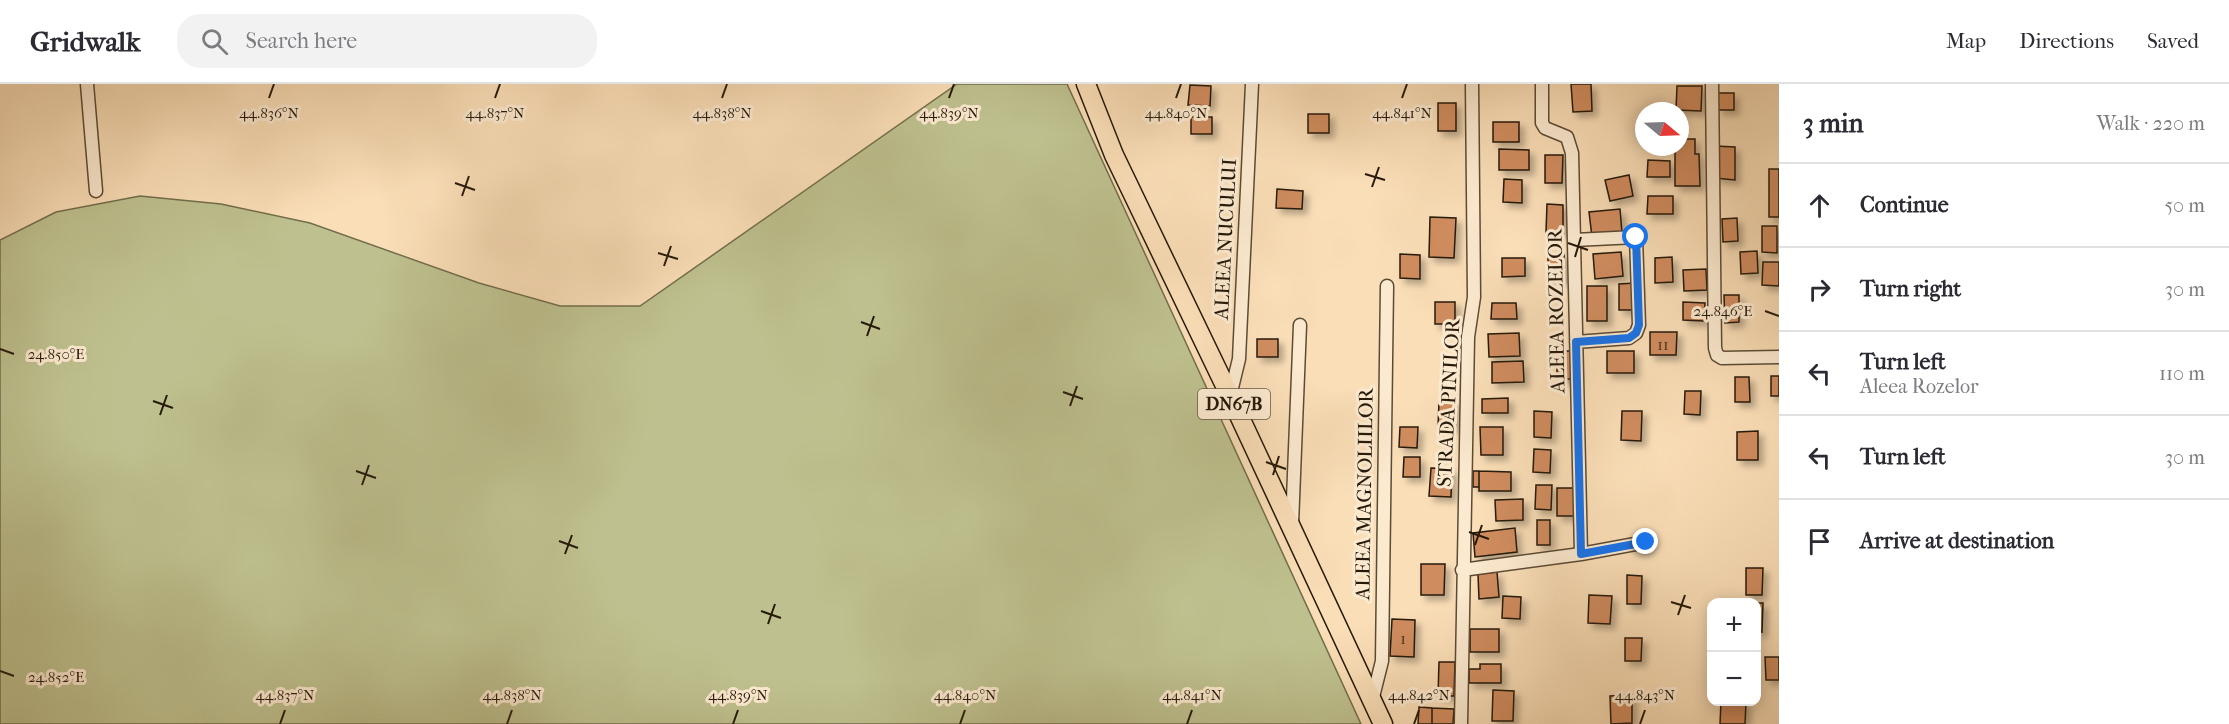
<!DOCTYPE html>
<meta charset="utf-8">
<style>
body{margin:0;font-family:"IM FELL French Canon",serif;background:#f2f2f3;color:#2b2b33}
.controls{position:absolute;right:18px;bottom:18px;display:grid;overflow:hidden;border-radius:12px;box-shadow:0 3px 15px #0003}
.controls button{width:54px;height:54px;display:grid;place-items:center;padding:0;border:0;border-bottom:2px solid #e1e1e2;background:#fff;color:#2b2b33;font:30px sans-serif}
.compass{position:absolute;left:1635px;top:18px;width:54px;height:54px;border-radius:50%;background:#fff;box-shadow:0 3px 15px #0003;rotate:109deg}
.stop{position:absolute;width:18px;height:18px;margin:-14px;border:4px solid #1a73e8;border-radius:50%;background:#fff}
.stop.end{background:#1a73e8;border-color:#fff;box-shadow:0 2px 6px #0008}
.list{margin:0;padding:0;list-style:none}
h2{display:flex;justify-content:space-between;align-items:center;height:78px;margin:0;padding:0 24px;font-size:26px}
h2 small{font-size:20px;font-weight:400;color:#7c7c81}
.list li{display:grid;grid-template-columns:39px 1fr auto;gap:18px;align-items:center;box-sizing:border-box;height:84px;padding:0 24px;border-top:2px solid #e1e1e2}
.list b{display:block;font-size:22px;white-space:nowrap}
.list p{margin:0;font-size:20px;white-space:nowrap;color:#7c7c81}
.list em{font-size:20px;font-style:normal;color:#7c7c81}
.icon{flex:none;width:33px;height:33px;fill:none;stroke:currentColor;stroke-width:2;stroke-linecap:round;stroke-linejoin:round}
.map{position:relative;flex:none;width:1779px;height:640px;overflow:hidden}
header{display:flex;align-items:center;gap:36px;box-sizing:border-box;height:84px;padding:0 30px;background:#fff;border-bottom:2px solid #e1e1e2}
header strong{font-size:28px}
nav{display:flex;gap:33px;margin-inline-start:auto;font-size:21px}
.search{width:420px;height:54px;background:#f2f2f3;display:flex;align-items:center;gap:15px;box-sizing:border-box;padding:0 21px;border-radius:24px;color:#7c7c81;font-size:22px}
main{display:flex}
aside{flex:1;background:#fff}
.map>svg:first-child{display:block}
.green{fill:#bec18f;stroke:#726e4c;stroke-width:1.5}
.building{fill:#cf8c5f;stroke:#261a0a;stroke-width:1.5;filter:url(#shadow)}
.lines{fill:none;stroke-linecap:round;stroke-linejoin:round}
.street-casing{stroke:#5b4b35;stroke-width:15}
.primary-casing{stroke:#261a0a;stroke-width:21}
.street{stroke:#fcead0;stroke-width:12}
.primary{stroke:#fadeb7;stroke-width:18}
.route{stroke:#1a73e8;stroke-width:8}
.ticks{fill:none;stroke:#261a0a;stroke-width:2}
.labels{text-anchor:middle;stroke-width:6;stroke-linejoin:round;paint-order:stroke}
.number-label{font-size:16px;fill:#50361f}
.shield{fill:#fcead0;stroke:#665845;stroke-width:1.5}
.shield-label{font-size:18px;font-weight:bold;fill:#261a0a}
.street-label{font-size:20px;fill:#261a0a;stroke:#fcead0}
.ticks-label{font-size:15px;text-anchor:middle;fill:#261a0a;stroke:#fcead0;stroke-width:6;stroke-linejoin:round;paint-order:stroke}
</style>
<header>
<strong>Gridwalk</strong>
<div class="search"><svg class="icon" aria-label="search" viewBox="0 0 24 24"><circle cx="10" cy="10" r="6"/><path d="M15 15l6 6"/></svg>Search here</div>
<nav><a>Map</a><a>Directions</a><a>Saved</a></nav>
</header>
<main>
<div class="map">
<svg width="1779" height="640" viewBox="0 0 1779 640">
<defs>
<filter id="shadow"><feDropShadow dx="5" dy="5" stdDeviation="3" flood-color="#0004"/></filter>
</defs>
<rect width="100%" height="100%" fill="#fadeb7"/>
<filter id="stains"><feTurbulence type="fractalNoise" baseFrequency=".00333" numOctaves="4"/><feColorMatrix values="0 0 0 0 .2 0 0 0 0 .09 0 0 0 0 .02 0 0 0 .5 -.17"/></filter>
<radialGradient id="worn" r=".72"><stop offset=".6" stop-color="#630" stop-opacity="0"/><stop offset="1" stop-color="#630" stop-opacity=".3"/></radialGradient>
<path class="green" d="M957,0H1067L1361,640H0V156L56,128L140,112L221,120L310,139L479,199L560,222H640Z"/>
<path class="building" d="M1571,0H1591L1592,27L1573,28Z
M1190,1L1211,2L1210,22L1188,21Z
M1677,2H1702L1701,27L1676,26Z
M1718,9H1734V26H1718Z
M1438,19H1456V47H1438Z
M1308,30H1329V49H1308Z
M1191,33H1212V50H1191Z
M1493,38H1519V58H1493Z
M1680,55H1695V70H1699L1700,102H1675V63H1680Z
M1715,62L1735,63V96L1715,94Z
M1499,65L1529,66V86H1499Z
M1545,71H1563L1562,99H1545Z
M1648,76L1670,77V93H1647Z
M1769,85H1779V133H1769Z
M1629,91L1633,112L1610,117L1605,96Z
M1504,95L1522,96V119L1503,118Z
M1277,105L1303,107L1302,125L1276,124Z
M1648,112H1673V130H1647Z
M1547,120L1563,121V148H1546Z
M1620,125L1622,149L1592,153L1589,128Z
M1430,133L1456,134L1454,174L1429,173Z
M1737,134L1738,157L1723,158L1722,135Z
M1762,142H1777V169L1762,168Z
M1757,167L1758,189L1741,190L1740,168Z
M1621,168L1623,192L1595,195L1593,170Z
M1400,170L1420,171V195L1400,194Z
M1548,170H1564V196H1548Z
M1672,173L1673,198L1655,199V174Z
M1502,174H1525V192L1502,193Z
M1763,178H1779V202L1762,201Z
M1706,185L1707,206L1684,207L1683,186Z
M1635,199V226H1619V200Z
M1587,202H1607V237H1587Z
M1724,211H1739V238L1725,239Z
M1435,218H1455V240H1435Z
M1683,218L1705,219L1704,237L1683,236Z
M1492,219H1516L1517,235H1491Z
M1650,248H1677L1676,271H1650Z
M1519,249L1520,272L1489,273L1488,250Z
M1257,255H1278V273H1257Z
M1557,267H1574V295H1557Z
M1607,267H1634V289H1607Z
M1523,277L1524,298L1492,299V278Z
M1771,292H1779V312H1771Z
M1735,293H1749L1750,318H1735Z
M1685,307H1701L1700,331L1684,330Z
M1508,314V329H1482V315Z
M1439,318H1455L1454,344L1438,343Z
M1534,327L1552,328L1551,354L1534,353Z
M1622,327H1642L1641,357L1621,356Z
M1400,343H1418L1417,364L1399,363Z
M1480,343H1503V371H1481Z
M1758,347V376H1737V348Z
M1534,365L1551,366L1550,389L1533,388Z
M1404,373H1420V393H1403Z
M1431,384L1452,385L1451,413L1429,412Z
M1473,387H1479V403H1473Z
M1479,387L1511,388V407H1479Z
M1536,401H1552L1551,426L1535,425Z
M1557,404H1576V432H1557Z
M1523,415V436L1496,437L1495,416Z
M1537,436H1550V461H1537Z
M1515,444L1517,468L1475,473L1473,449Z
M1421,480H1445L1444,511H1421Z
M1746,484H1763L1762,511H1746Z
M1497,488L1499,513L1479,515L1478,490Z
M1627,491L1642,492L1641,520H1627Z
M1589,511L1612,512L1610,540L1588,539Z
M1503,512L1521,513L1520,535L1502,534Z
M1756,519H1763L1762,548L1756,547Z
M1392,535L1415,536L1414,573L1390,572Z
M1470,545H1499V568H1470Z
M1625,554H1642L1641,577H1625Z
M1765,573H1779V596H1766Z
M1439,578H1455L1454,612H1438Z
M1480,580H1501V599H1469V585H1480Z
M1493,606L1514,607L1513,637H1492Z
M1632,611V639L1611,640L1610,612Z
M1721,618L1746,619L1745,640H1720Z
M1419,623L1432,624V640H1418Z
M1432,624L1454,625L1453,640H1432Z"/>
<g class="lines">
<g class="street-casing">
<path id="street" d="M87,0L96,107
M1542,0V39L1545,44L1567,53L1572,69L1581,470
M1712,0L1715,264L1717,271L1722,274L1779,273
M1574,156L1636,153L1639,241L1636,249L1629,254L1576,258
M1230,312L1239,275L1252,0
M1292,440L1300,241
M1462,486L1581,470L1646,458
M1372,617L1382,577L1387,202
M1461,640L1468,253L1474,213L1472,0"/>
</g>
<g class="primary-casing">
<path id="primary" d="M1086,0L1114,71L1230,312L1383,640"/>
</g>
<use href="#street" class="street"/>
<use href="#primary" class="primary"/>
</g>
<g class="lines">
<path class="route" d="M1636,153L1639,241L1636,249L1629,254L1576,258L1581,470L1646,458"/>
</g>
<path class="ticks" d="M269,14L274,0M495,14L500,0M722,14L727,0M949,14L954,0M1176,14L1181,0M1402,14L1407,0M1365,90L1385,96M455,99L475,106M1372,103L1379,83M462,112L469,92M1568,159L1588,166M658,169L678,175M1575,173L1581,153M664,182L671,162M1765,227L1779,232M861,238L880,245M867,252L874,232M0,265L14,270M1063,308L1083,315M153,317L173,324M1070,322L1077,302M160,331L167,311M1266,378L1286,385M356,387L376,394M1273,391L1279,372M362,401L369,381M1469,448L1489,455M559,457L578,464M1475,461L1482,441M565,470L572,451M1671,518L1691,524M761,527L781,534M1678,531L1685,511M768,540L775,520M0,587L14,592M280,640L285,626M507,640L512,626M733,640L738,626M960,640L965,626M1187,640L1192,626M1414,640L1419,626M1640,640L1645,626"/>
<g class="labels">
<g class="number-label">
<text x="1663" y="266">11</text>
<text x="1403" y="560">1</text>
</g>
<rect class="shield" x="1198" y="305" width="72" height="30" rx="4.5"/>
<g class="shield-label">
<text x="1234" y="326">DN67B</text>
</g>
<g class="street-label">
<text transform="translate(1225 155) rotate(-87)" y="7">ALEEA NUCULUI</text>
<text transform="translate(1556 227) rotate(-91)" y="7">ALEEA ROZELOR</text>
<text transform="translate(1448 319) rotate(-87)" y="7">STRADA PINILOR</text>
<text transform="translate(1364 410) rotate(-89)" y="7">ALEEA MAGNOLIILOR</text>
</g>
</g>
<g class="ticks-label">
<text x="269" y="34">44.836°N</text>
<text x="495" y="34">44.837°N</text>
<text x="722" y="34">44.838°N</text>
<text x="949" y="34">44.839°N</text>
<text x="1176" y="34">44.840°N</text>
<text x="1402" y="34">44.841°N</text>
<text x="1723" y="232">24.846°E</text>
<text x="56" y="275">24.850°E</text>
<text x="56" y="598">24.852°E</text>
<text x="285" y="616">44.837°N</text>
<text x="512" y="616">44.838°N</text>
<text x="738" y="616">44.839°N</text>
<text x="965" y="616">44.840°N</text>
<text x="1192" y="616">44.841°N</text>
<text x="1419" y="616">44.842°N</text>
<text x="1645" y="616">44.843°N</text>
</g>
<rect width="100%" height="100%" filter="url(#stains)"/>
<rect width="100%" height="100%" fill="url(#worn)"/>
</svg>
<div class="controls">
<button>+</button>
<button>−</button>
</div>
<svg class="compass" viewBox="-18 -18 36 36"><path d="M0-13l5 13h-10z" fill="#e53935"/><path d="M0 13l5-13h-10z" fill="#7c7c81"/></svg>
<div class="stop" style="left:1636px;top:153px"></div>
<div class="stop end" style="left:1646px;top:458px"></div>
</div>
<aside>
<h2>3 min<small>Walk · 220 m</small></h2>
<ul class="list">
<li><svg class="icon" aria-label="ahead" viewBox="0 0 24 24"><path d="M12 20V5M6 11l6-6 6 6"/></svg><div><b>Continue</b></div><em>50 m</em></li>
<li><svg class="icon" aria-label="right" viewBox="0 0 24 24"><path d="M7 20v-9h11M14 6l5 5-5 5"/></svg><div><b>Turn right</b></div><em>30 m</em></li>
<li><svg class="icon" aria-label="left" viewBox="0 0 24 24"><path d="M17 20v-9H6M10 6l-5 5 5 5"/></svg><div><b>Turn left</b><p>Aleea Rozelor</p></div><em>110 m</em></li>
<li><svg class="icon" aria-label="left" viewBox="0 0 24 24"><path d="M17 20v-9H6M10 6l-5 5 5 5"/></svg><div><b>Turn left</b></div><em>30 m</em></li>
<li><svg class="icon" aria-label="arrive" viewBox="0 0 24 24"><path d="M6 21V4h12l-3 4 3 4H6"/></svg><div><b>Arrive at destination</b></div></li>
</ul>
</aside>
</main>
